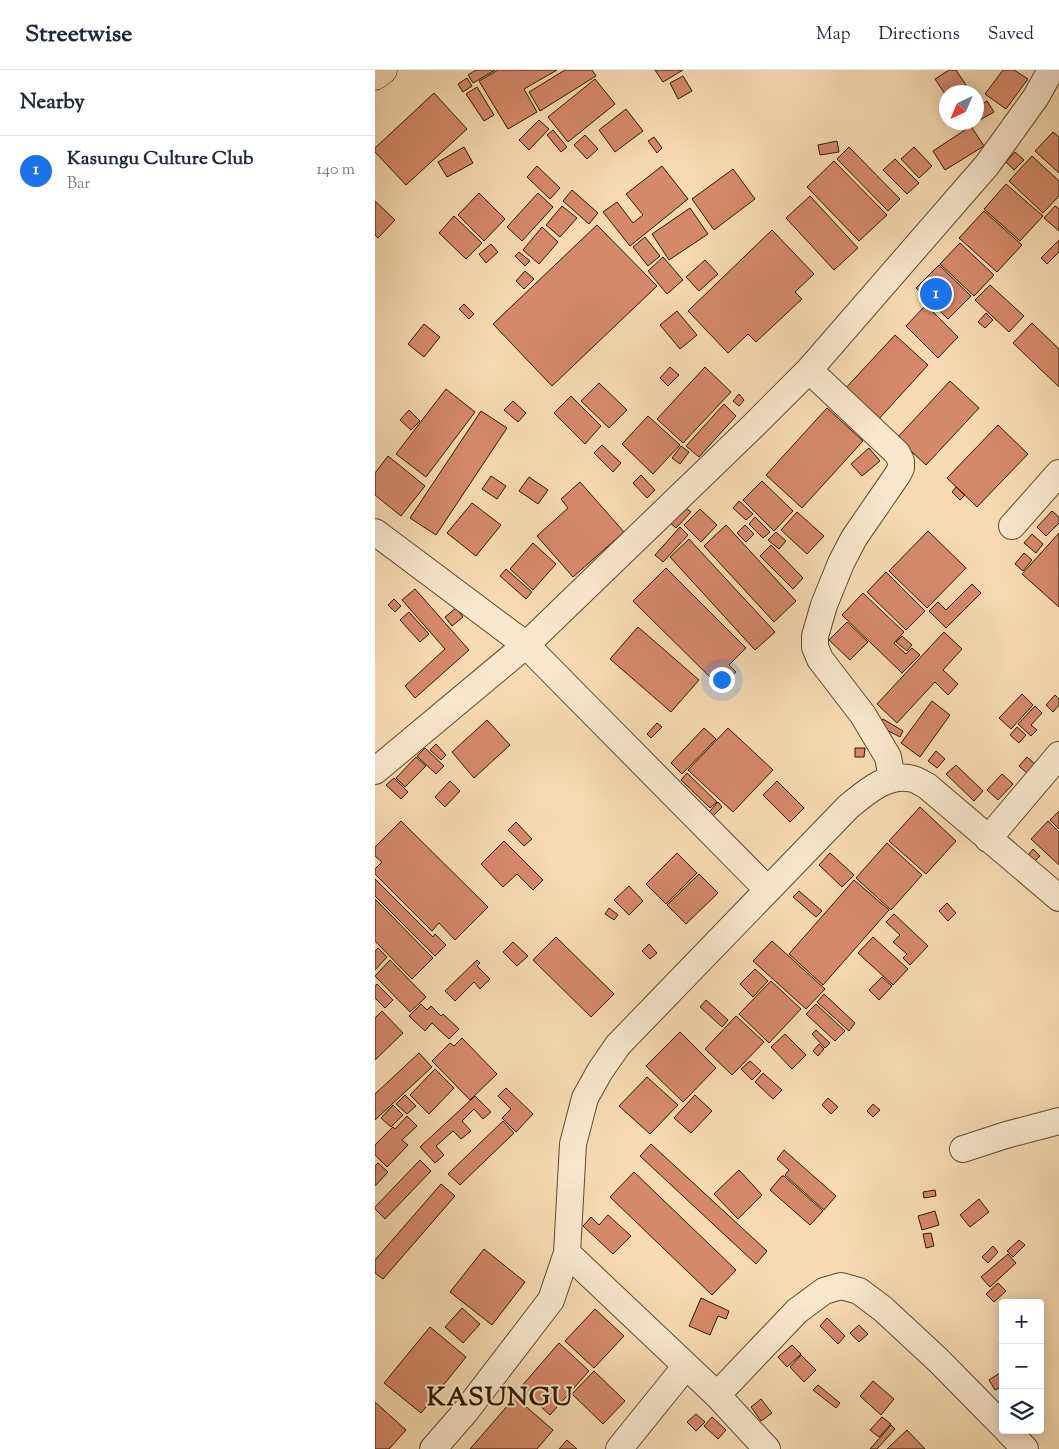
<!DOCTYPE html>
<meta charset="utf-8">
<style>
body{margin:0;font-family:"Sorts Mill Goudy",serif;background:#f2f2f3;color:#1f2937}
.controls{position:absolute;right:15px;bottom:15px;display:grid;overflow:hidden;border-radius:5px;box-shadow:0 2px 12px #0003}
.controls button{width:45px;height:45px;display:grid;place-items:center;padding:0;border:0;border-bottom:1px solid #e0e1e3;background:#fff;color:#1f2937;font:25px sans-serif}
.compass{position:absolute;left:564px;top:15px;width:45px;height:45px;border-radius:50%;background:#fff;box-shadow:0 2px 12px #0003;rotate:224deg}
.you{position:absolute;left:346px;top:609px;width:18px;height:18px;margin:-12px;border:4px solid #fff;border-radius:50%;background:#1a73e8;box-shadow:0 0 0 8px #1a73e833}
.badge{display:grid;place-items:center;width:32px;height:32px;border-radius:50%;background:#1a73e8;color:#fff;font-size:16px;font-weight:700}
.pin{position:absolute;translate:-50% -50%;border:2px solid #fff;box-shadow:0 1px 5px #0006}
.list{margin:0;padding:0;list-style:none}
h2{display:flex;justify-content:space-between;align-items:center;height:65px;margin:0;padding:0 20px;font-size:21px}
h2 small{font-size:16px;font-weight:400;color:#747a83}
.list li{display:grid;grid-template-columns:32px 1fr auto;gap:15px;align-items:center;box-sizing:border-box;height:70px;padding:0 20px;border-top:1px solid #e0e1e3}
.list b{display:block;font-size:19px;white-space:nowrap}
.list p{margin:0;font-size:16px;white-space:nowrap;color:#747a83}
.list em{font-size:16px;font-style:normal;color:#747a83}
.icon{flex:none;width:28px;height:28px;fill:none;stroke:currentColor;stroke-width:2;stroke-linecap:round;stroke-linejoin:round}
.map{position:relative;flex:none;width:684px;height:1379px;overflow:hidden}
header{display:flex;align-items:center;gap:30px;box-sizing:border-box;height:70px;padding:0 25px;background:#fff;border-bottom:1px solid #e0e1e3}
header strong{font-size:24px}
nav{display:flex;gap:28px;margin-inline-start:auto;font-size:18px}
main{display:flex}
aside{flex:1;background:#fff}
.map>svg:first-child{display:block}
.building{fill:#d5896b;stroke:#2d1a00}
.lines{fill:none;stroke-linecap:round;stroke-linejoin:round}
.minor-casing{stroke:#604a2d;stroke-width:28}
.primary-casing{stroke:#2d1a00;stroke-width:29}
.minor{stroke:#fae7ce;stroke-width:26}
.primary{stroke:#f7dab3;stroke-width:28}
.labels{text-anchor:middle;stroke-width:4;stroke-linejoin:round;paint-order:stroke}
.district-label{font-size:26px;font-weight:bold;letter-spacing:1px;fill:#2d1a00;stroke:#fae7ce}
</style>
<header>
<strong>Streetwise</strong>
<nav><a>Map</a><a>Directions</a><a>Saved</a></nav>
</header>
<main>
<aside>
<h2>Nearby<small></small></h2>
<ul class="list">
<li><span class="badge">1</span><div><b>Kasungu Culture Club</b><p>Bar</p></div><em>140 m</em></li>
</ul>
</aside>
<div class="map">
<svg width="684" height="1379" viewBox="0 0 684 1379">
<rect width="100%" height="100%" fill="#f7dab3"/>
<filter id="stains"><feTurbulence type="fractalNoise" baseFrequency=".004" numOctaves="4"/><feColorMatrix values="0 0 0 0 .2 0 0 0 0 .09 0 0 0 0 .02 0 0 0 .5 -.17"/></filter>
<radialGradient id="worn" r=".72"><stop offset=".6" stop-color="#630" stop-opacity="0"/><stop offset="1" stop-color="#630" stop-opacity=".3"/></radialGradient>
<path class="building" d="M101,0H120L98,13L93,5Z
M123,0H182L149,19L162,42L133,59L104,11Z
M190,0H217L221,6L165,41L154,22Z
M280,0H308L288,12Z
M574,0H581L591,15L580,22H572V27L560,9Z
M628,0H639L653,9L631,39L610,24Z
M308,6L317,21L303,29L295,13Z
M92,8L97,16L88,22L83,14Z
M220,9L240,34L193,72L173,47Z
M102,17L119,45L109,51L91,24Z
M59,23L92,59L31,115L0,82V78Z
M612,31L619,42L603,51L602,48V38Z
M251,39L268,61L240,82L224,60Z
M164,50L174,59L154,80L144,70Z
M596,56L609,76L570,100L558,81Z
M178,60L192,77L186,82L172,65Z
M678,62L684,67V103L660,81Z
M210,65L223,79L212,89L199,75Z
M279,67L287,78L282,83L273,71Z
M462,71L464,82L445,85L443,75Z
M89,77L98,93L72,107L63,92Z
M474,77L525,129L513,141L462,89Z
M539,77L557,96L544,108L526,89Z
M640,82L649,90L639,100L631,92Z
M657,86L684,111V126L668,143L634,111Z
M520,89L544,113L532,124L508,100Z
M459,91L512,145L484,171L432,117Z
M162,96L185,118L175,129L152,107Z
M287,96L313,129L255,176L228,142L242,132L258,153L268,145L251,124Z
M358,99L380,129L339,160L317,129Z
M631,114L668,146L645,171L609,139Z
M197,120L223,143L214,154L188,131Z
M104,123L130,149L109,171L83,145Z
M163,123L178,137L147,171L132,157Z
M435,126L483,178L459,200L411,148Z
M0,131L20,150L3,168L0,165Z
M187,136L202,148L185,167L171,155Z
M680,136L684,139V161L669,148Z
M315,138L333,164L294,190L277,164Z
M609,141L647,175L622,202L584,168Z
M79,146L107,173L91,189L64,163Z
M222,155L282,216L177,316L118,254Z
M167,157L183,172L164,194L148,180Z
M397,160L439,204L420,222L427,229L381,272L373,264L353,283L313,241Z
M270,167L285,186L273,196L258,177Z
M684,170V182L672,194L666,188Z
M585,173L619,205L599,226L565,194Z
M116,174L123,182L111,193L104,184Z
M144,182L155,191L150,196L140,186Z
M288,187L308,210L292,224L273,201Z
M330,190L343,204L324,221L311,207Z
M564,195L596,226L573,249L541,218Z
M150,201L159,209L149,219L141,211Z
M615,215L649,246L634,262L600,230Z
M89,234L99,244L94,249L84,239Z
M551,235L583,267L563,288L531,256Z
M302,241L322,265L305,279L285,255Z
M611,243L618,250L610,258L603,252Z
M657,253L684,279V317L638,273Z
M49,254L65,267L49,287L33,274Z
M520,265L553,295L501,352L468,321Z
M295,297L304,305L293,316L285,308Z
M330,297L356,322L308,373L282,349Z
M575,311L604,338L551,395L522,368Z
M224,313L252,340L234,358L206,331Z
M71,319L100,342L51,407L21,384Z
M364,324L369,330L364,336L358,331Z
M196,326L226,356L210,374L179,343Z
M138,331L151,343L143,352L129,340Z
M349,334L361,346L324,387L311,376Z
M452,338L488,371L427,438L391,405Z
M34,340L45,351L36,360L25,350Z
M106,341L132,358L61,465L35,448Z
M273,346L305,375L278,404L247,374Z
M623,355L653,384L602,437L572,408Z
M227,375L246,393L238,402L219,383Z
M306,376L314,382L305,394L297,388Z
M494,378L505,391L487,406L476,394Z
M13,386L50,416L26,446L0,425V403Z
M266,405L280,420L272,428L258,413Z
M116,406L131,416L122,429L107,419Z
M154,407L173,420L163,434L144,421Z
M387,411L418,441L399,461L368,430Z
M205,412L249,462L198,507L162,466L193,438L186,429Z
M581,417L590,425L585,430L577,422Z
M364,431L378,444L371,450L358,438Z
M97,433L126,455L101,486L72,463Z
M308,435L316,442L301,458L293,451Z
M325,439L342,455L326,472L309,455Z
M677,441L684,447V453L671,466L662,457Z
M422,442L449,466L432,484L406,460Z
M380,447L395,462L388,468L374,454Z
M351,455L421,531L399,552L329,476Z
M370,455L379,464L371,472L362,463Z
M305,457L313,465L288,492L280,485Z
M553,461L591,498L552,538L514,501Z
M401,462L411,471L404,479L393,470Z
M684,463V537L647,504Z
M657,464L668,474L661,483L649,473Z
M314,469L400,562L380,580L295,487Z
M158,473L181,494L158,520L135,499Z
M396,475L428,508L418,519L385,486Z
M649,483L657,490L648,501L640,494Z
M291,498L371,578L354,595L361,602L345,617L258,531Z
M131,499L157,522L151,529L125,506Z
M511,502L550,541L531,560L492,522Z
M597,514L606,523L571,558L554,541L563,532L571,540Z
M40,519L94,580L40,628L30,616L70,579L27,530Z
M488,523L529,562L519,573L531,584L537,578L545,585L527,603L467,545Z
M19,529L26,536L20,542L13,535Z
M81,538L88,547L77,556L70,547Z
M34,542L54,564L45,572L25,550Z
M472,552L493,572L475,590L454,570Z
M263,557L324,610L296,642L235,589Z
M569,562L587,579L568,600L583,614L573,625L560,612L522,653L502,634Z
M527,566L537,575L532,581L521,572Z
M647,624L658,635L636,659L624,648Z
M680,625L684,629V635L678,642L671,635Z
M557,631L575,645L545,687L526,673Z
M660,636L667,643L656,655L662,660L656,666L643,654Z
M508,649L528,661L525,667L504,656Z
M112,650L135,675L99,708L77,682Z
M282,653L287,657L276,668L272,664Z
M642,657L651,665L644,673L635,665Z
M329,658L341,669L307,704L296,693Z
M353,658L398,700L358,742L313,700Z
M61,674L71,685L66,690L55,680Z
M50,678L69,696L61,704L42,686Z
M480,678H490L489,687H480Z
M561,681L570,689L562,698L553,691Z
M41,687L51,696L30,717L21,708Z
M652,687L662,696L654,705L644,696Z
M581,695L608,721L599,731L571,704Z
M312,703L342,732L335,738L306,710Z
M627,704L638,714L623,730L612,720Z
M19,708L33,722L26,729L11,715Z
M75,711L85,721L70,737L60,727Z
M402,711L429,738L415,752L388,725Z
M343,732L347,737L338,746L334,742Z
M545,737L581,771L551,804L514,771Z
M684,741V759L675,750Z
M26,751L113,837L80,870L64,853L57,861L0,804V799L7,792L0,786V777Z
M673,751L684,762V795L656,769Z
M141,752L157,769L149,776L133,760Z
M129,771L168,810L158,820L142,804L128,817L106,794Z
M512,773L547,805L516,840L481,808Z
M658,779L665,786L656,795L650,789Z
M302,783L322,803L291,834L271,814Z
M455,783L479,805L467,817L444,795Z
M324,804L343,823L311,854L292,835Z
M0,809L58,867L60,864L71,875L60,886L0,826Z
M479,810L514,840L448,915L414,884Z
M254,816L268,831L254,845L239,830Z
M424,821L447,841L441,847L418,827Z
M0,829L58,888L37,909L0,871Z
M572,833L581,843L573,851L564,841Z
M234,838L243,845L239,850L230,844Z
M519,844L553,876L535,895L528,888L532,884L518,872L525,865L511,852Z
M181,867L239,924L216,947L158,890Z
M498,867L533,899L518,915L483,883Z
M397,871L450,919L431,939L378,891Z
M138,872L153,886L142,896L128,882Z
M274,874L282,883L275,889L267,881Z
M3,878L12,887L0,900V881Z
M15,890L51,927L35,942L0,906Z
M102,890L105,893L102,896L115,909L105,919L99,912L80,931L70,921Z
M380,899L393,911L378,927L365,914Z
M507,907L517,916L504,930L494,920Z
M396,911L426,939L394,973L364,944Z
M2,914L18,930L10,938L0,928V916Z
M449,924L480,953L474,961L442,932Z
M331,930L353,950L347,957L325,937Z
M46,934L52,940L56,936L66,946L68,944L84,959L74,969L57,953L50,961L34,946Z
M441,934L470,961L460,971L431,944Z
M7,941L28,963L0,990V948Z
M361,946L389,972L357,1005L330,979Z
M441,960L455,973L450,978L437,964Z
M305,962L341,998L308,1032L271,996Z
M410,964L431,985L417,999L396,977Z
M87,968L122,1004L95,1030L57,991L75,973L79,976Z
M444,974L449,979L443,986L438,981Z
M44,983L57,997L0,1050V1024Z
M375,991L386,1001L377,1010L366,999Z
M60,999L79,1018L54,1044L35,1025Z
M388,1003L407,1020L398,1029L380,1012Z
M272,1007L303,1035L275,1064L244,1036Z
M131,1018L158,1044L141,1062L127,1048L136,1039L123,1026Z
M30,1025L41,1036L32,1044L21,1034Z
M320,1025L337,1041L316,1063L299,1048Z
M100,1026L116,1042L108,1049L99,1039L87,1051L96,1061L86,1069L78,1061L61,1076L69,1085L60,1093L45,1077Z
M453,1028L463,1037L456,1044L447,1035Z
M498,1034L505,1040L498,1047L492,1041Z
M18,1035L28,1045L16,1057L6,1048Z
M32,1046L42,1056L27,1070L33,1075L12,1097L0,1085V1075L18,1057L20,1059Z
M128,1051L139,1063L85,1115L73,1104Z
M276,1074L392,1181L381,1194L265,1086Z
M409,1080L461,1126L449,1140L410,1105L414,1100L402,1089Z
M45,1090L56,1101L10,1149L0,1139V1137Z
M3,1093L13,1102L0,1116V1096Z
M364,1100L387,1125L363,1149L339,1124Z
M259,1102L361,1200L337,1225L235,1127Z
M407,1106H409L448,1141L435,1155L395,1120Z
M66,1114L80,1126L8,1209L0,1203V1190Z
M560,1120L561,1126L549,1128L548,1122Z
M604,1129L614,1142L595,1157L585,1145Z
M560,1141L564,1155L547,1160L543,1146Z
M233,1145L256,1166L238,1184L208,1156L216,1147L224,1155Z
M556,1163L559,1176L551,1178L548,1164Z
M644,1170L650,1175L638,1187L632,1181Z
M618,1176L623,1182L613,1193L607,1187Z
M109,1179L150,1212L117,1255L75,1222Z
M633,1184L641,1193L615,1217L606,1207Z
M623,1213L631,1221L619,1232L611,1224Z
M326,1228L354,1241L351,1249L343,1246L335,1265L314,1256Z
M87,1238L105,1254L88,1273L70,1257Z
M220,1239L249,1266L219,1298L190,1271Z
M452,1248L470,1266L463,1274L445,1256Z
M484,1255L493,1264L484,1272L475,1263Z
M55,1257L91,1287L46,1343L9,1313Z
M184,1273L214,1301L175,1345L145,1318Z
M417,1275L426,1284L412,1297L403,1287Z
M426,1285L441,1300L429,1312L415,1297Z
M219,1301L250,1331L228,1354L197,1324Z
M628,1301V1316L620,1320L614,1310Z
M498,1311L519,1329L506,1345L485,1326Z
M443,1315L465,1333L461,1338L438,1320Z
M140,1327L178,1360L162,1379H95Z
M386,1329L397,1343L386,1351L376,1337Z
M0,1332L31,1360L14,1379H0Z
M321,1344L330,1352L321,1361L312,1352Z
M337,1347L351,1360L343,1369L329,1356Z
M507,1347L516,1354L504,1367L495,1360Z
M516,1355L520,1359L502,1379H495Z
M532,1360L550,1379H512Z
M192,1370L202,1379H184Z"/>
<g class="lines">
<g class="minor-casing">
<path id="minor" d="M434,300L522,383L526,391V398L523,404L479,468L466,493L449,535L440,566V577L445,589L488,645L513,687L517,709
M637,456L684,403
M0,462L151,575L393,820
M0,701L151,575L378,356L434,300L612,95L661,27L676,0
M613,769L684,685
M588,1079L631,1065L684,1051
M192,1183L342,1325L392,1379
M342,1325L422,1241L449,1221L466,1216L484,1221L508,1239L563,1290L628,1356
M632,1360L650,1379
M58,1379L91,1341L176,1230L192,1183L198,1074L210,1028L225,1001L243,975L473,737C490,723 513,702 538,709C542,710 548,714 552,716L684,828
M244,1379L311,1296"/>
</g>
<g class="primary-casing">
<path id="primary" d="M0,6L8,0"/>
</g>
<use href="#minor" class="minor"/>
<use href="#primary" class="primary"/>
</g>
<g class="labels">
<g class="district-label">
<text x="125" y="1335">KASUNGU</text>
</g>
</g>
<rect width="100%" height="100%" filter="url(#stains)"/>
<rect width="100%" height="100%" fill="url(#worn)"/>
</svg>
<div class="controls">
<button>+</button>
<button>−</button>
<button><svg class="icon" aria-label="layers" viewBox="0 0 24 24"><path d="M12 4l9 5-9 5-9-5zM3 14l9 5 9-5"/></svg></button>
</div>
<svg class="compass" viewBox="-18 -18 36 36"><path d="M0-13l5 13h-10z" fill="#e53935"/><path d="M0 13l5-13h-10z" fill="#747a83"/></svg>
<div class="you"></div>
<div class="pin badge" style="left:561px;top:224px">1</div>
</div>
</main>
